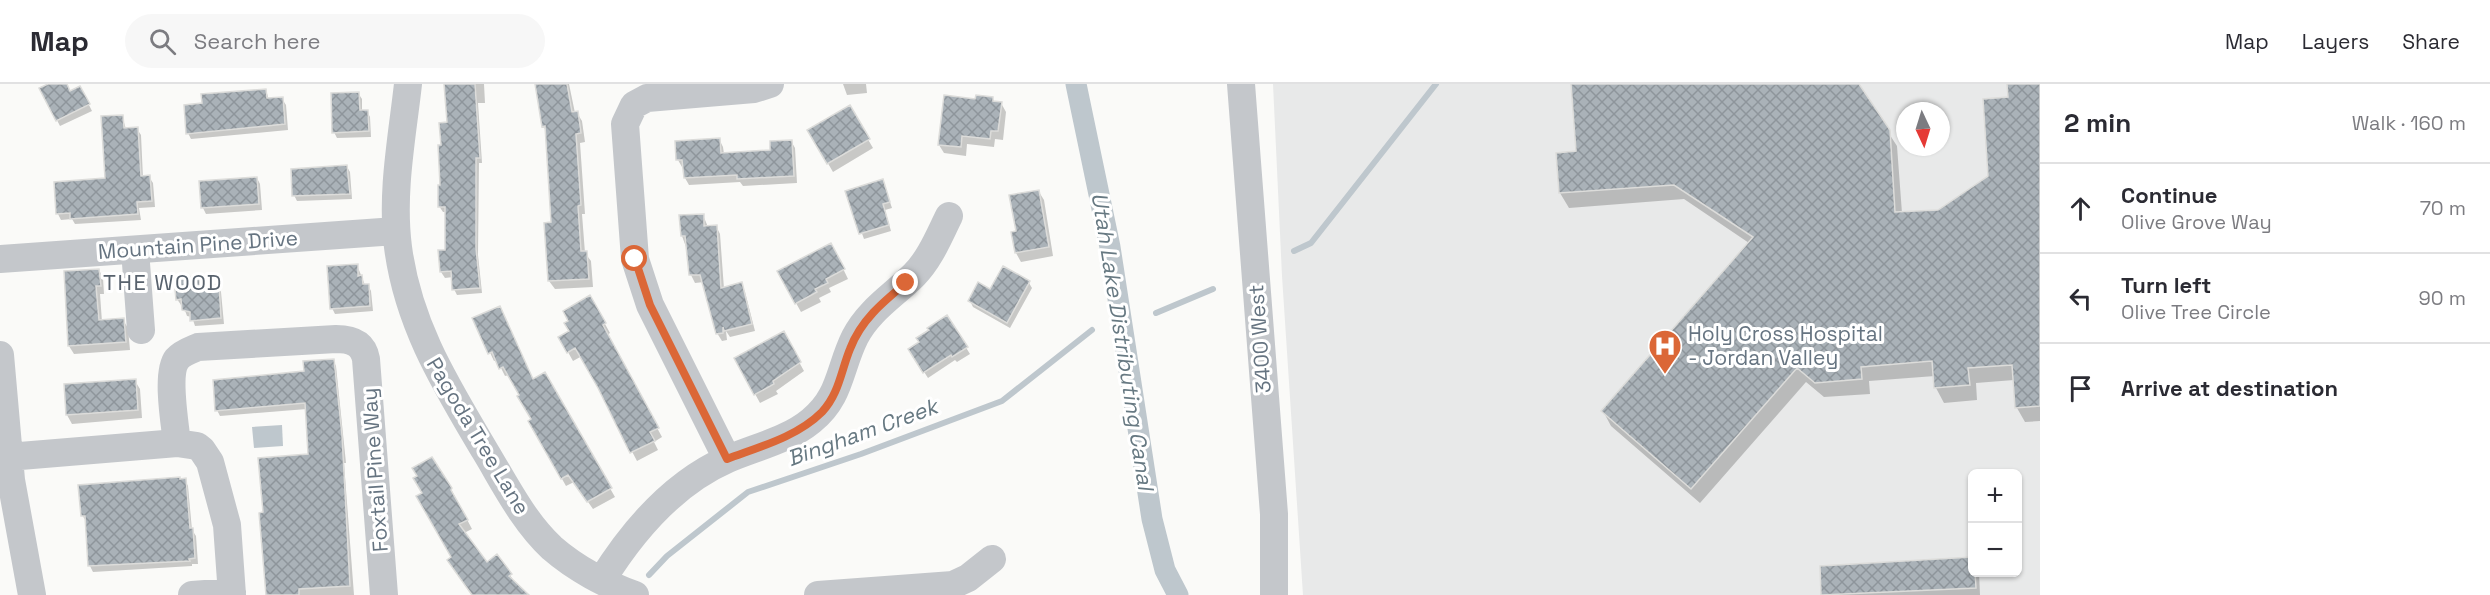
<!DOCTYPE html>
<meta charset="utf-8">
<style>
body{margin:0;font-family:"Space Grotesk",sans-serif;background:#f7f7f7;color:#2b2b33}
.controls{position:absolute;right:18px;bottom:18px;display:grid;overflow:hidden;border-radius:9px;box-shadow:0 2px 4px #0004}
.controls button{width:54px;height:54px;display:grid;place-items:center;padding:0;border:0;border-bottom:2px solid #e1e1e2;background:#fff;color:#2b2b33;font:30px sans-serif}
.compass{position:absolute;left:1896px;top:18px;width:54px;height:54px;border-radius:50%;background:#fff;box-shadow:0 2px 4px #0004;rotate:176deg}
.stop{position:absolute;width:18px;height:18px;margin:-14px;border:4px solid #db6737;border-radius:50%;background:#fff}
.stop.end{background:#db6737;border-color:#fff;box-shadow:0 2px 6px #0008}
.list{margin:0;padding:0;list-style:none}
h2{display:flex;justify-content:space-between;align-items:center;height:78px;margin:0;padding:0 24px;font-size:26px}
h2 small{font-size:20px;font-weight:400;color:#7c7c81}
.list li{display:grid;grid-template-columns:39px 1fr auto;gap:18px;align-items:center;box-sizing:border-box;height:90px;padding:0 24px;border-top:2px solid #e1e1e2}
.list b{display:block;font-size:22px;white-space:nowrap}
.list p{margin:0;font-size:20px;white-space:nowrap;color:#7c7c81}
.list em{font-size:20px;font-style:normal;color:#7c7c81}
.icon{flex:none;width:33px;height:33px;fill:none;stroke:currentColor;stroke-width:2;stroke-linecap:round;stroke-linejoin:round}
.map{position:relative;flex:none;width:2040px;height:511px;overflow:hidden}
header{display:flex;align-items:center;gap:36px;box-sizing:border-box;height:84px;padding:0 30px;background:#fff;border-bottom:2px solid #e1e1e2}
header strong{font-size:28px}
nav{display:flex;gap:33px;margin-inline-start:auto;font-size:21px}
.search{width:420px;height:54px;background:#f7f7f7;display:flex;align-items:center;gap:15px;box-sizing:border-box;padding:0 21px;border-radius:33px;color:#7c7c81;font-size:22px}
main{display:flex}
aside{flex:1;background:#fff}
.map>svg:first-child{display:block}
.built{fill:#e8e9e9;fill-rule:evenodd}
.water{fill:#bec7cd}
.shadow{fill:#0003}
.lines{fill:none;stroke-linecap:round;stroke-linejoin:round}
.stream{stroke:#bec7cd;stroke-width:6}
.canal{stroke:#bec7cd;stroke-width:21}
.building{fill:url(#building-cross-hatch);stroke:#dcdcda;stroke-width:1.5}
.minor{stroke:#c4c7cb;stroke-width:28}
.route{stroke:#db6737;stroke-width:8}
.labels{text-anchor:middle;stroke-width:6;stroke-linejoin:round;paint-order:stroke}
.street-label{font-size:21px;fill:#667481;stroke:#fff}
.poi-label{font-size:21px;fill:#667481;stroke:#fff;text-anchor:start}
.neighbourhood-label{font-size:22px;letter-spacing:1.5px;fill:#58626d;stroke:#fff}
.water-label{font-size:22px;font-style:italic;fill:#677982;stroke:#fff}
</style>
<header>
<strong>Map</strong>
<div class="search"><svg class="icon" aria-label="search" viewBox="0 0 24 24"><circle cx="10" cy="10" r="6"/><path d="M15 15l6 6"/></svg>Search here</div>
<nav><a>Map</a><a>Layers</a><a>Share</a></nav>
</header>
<main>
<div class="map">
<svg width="2040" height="511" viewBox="0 0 2040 511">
<defs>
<pattern id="building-cross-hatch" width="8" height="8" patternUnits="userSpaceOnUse" patternTransform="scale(1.5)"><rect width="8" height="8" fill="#aab2b8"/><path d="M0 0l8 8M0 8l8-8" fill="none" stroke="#8e959b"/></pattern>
</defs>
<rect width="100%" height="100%" fill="#fafaf8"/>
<path class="built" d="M1273,0H2040V511H1303L1282,192ZM1905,27H1941V63H1905ZM1972,390H2018V488H1972Z"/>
<path class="water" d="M282,341L283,362L254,364L252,343Z"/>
<path class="shadow" d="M52,0H67L65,11L83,9L92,27L60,42L41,5Z
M446,0H484L485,19H478L482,79H479L478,171L482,209L457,211L454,205L453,193L445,194L441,188L446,167L447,128H443L439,122L442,63L448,40Z
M537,0H569L575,29H577L582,37L585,58L580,59L585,130H582L585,169L591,177L593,203L555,205L549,197L553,140L547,48L543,42Z
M843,0H866L867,9L847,11Z
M1572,0H1857L1897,62L1902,129L1939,127L1990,92L2009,14L2008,0H2040V337L2025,338L2017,324L2014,296L1976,299L1977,316L1944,319L1936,304L1935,292L1869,297L1870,310L1824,313L1806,298L1700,419L1611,342L1603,327L1749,159L1684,115L1569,124L1560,109L1577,69Z
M266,6L269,16L282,15L286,21L288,46L191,55L188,49L204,21Z
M358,9L362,15V28L367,27L370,33L371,53L337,54L334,48Z
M992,14L995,18L1001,19L1006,28L1003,56L995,55L994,63L967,60L966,72L944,69L939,61Z
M849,23L873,64L833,88L809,47Z
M122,32L126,45H137L141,51L143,94L149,93L153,99L155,123L139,124L141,136L75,140L72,135L61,136L58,130L55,100L106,96Z
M719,55L723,63L724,70L772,67L791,57L795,64L797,99L743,102L740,98L689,101L685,94L684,83H682L678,76Z
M347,83L350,88L352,115L297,117L294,111Z
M257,94L260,100L262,126L206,130L203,124Z
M885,103L892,124L885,126L891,147L864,155L847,108Z
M1039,108L1044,116L1053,172L1021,178L1016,169L1012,149L1017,148Z
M703,131L708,143L716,142L720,150L724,205L741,200L745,208L755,247L730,253L726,247L727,256L722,257L717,249L704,198L695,199L691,191L690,174L682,152L681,133Z
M836,170L848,195L829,204L831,208L819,214L821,218L801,228L796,219Z
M357,181L365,201H368L371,207L373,227L335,230L332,224Z
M99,186L103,194L104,210H100L102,238L123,236L128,244L130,266L74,270L69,262Z
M198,194L202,203L218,202L221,208L224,240L195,242L192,233L187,232L183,221H181L177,215Z
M1029,199L1032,204L1010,244L973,223L970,217L991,207Z
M590,213L610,249L607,251L662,353L654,358L658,366L637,377L582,272L573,277L560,254L571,247Z
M947,233L970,270L957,278L955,276L928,294L910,266Z
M474,235L533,296L544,290L615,413L593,425L574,398L566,402L530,338L533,336L521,312L509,291L505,292L497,276L494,277Z
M783,249L804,287L776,307L778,310L760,319L736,275Z
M333,276L336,282L346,379H344L354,511H267L264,430L310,372L307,325L220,332L217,326Z
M135,297L140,305L142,334L72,340L67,331Z
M180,396H185L188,402L192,446L196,452L198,480H192V482L93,488L90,482L86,437L82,431Z
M451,405L472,445L464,449L486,480L497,472L516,500L500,511H472L418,413Z
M1972,474V488H1979L1980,511H1823L1821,483Z"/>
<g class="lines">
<path class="stream" d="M1294,167L1311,159L1436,0
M1156,229L1213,205
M649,491L667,472L748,408L861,370L1002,317L1092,246"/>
<path class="canal" d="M1076,0L1110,163L1152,435L1165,486L1178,511"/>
</g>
<path class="building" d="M48,0H67L70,7L80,2L90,20L56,37L39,4Z
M444,0H475L480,74H476V164L480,204L452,206L451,187L440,188L438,166H445V123H438V101H440L438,61H441L439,39L447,38Z
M535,0H567L572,28L578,27L581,49L576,50L581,121L578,122L581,167H587L589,195L548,197L544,139L551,138L545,42L542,43Z
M1571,0H1859L1890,46L1895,128L1938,126L1988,92L1983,15L2008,13L2007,0H2040V322L2015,324L2012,281L1968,284L1970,301L1934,304L1932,277L1861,283L1862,295L1815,299L1797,284L1691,405L1601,327L1753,153L1674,101L1559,109L1556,69L1576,67Z
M266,5L267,14L283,13L285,40L186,50L184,21L202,19L201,10Z
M359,8L360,26H368L369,47L332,49L331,9Z
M944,11L975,15L976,11L993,13V17L1002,18L998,47H991L990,55L962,52L961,63L938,61Z
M850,21L870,55L827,80L807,46Z
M123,31L124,44L138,43L141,92L150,91L152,117L137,118L138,130L70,135V129L56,130L54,98L105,94L101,32Z
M720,54L721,69L770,66V57L792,56L794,92L737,95V91L684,94L682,76H676L675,57Z
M347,81L350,110L292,112L291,85Z
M257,93L259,120L201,124L199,97Z
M883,95L890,118L883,120L889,141L859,150L845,107Z
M1039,106L1049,163L1015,169L1011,148L1016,147L1009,111Z
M704,130V142L717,141L721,204L742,198L752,240L724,247L723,243V249L716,250L700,191H689L685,152H681L679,131Z
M831,159L845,185L826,195L828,199L815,205L817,208L795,220L777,187Z
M358,180V192L362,191L363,200H369L370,222L330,225L327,182Z
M1003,182L1030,197L1007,239L968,217L978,198L990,205Z
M99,185L101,202H96L99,236L124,234L126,258L68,262L64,187Z
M199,192L200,202L219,200L221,234L190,237V228L182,226L181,215L176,216L174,194Z
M590,211L606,239L603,241L659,344L650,348L655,357L630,369L598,304L575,264L567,269L558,253L569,247L564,239L568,237L563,227Z
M500,222L533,295L545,288L612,404L587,418L568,391L561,395L528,337L531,335L517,312L519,311L503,283L499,285L492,268L488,270L472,234Z
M947,231L968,263L952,273L951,271L923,289L908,265L919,258L916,254L929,246L927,244Z
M784,247L801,278L773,297L774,300L754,311L734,274Z
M334,275L342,351L350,502L299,505V511H266L259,429L263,428L258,374L308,370L305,319L215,327L213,296L304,287L303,277Z
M136,295L138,326L66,331L64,300Z
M432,373L452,404L451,406L468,436L459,440L487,478L497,470L512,490L509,492L529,511H472L447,476L451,473L416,412L422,409L413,394L417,392L412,384Z
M180,393V395L186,394L190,444H193L195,474L189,475L190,477L88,482L85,432H81L78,401Z
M1972,473V489H1975L1976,504L1821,511L1820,482Z"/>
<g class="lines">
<path class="minor" d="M408,0C402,54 391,109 398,163C408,241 446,301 485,367C505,400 523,437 552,464C575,484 606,501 635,511
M1241,0L1274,430V511
M135,166L141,246
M0,175L396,147
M0,271L11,396L32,511
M177,359C175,341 166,289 177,275C182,269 191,266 198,263L336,255C351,255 363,259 366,275L384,511
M8,373L177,359L197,362L202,366L210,378L227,441L232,511
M727,375L650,221L635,175L625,40L634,21L647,14L754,5L770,0
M602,496C633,446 673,399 728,375C756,363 788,356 811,337C841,313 839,285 855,253C869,226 893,212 914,191C930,175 939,152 949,132
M192,511L232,508
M818,511L953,501L968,494L992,475"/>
</g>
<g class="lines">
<path class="route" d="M635,175L650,221L727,375C759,363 797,353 822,328C839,310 841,287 850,265C861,236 883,218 906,199"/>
</g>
<defs>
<g id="hospital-pin" transform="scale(1.725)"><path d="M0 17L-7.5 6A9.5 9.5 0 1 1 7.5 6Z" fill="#db6737" stroke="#fff"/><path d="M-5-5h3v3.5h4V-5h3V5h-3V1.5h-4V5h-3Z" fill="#fff"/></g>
</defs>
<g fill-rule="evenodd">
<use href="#hospital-pin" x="1665" y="262"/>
</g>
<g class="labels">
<g class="street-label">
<text transform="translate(198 161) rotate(-4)" y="7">Mountain Pine Drive</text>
<text transform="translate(1260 255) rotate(-94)" y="7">3400 West</text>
<text transform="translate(478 352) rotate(59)" y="7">Pagoda Tree Lane</text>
<text transform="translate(375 386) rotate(-94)" y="7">Foxtail Pine Way</text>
</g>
<g class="poi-label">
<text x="1688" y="257">Holy Cross Hospital<tspan x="1688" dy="24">- Jordan Valley</tspan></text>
</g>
<g class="neighbourhood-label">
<text x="163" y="206">THE WOOD</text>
</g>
<g class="water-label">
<text transform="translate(1123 257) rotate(81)" y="8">Utah Lake Distributing Canal</text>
<text transform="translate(862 348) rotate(-20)" y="8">Bingham Creek</text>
</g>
</g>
</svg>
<div class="controls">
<button>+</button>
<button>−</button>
</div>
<svg class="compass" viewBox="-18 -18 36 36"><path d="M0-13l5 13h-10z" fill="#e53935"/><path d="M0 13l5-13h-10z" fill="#7c7c81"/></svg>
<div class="stop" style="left:635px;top:175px"></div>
<div class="stop end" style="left:906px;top:199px"></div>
</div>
<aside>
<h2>2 min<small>Walk · 160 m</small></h2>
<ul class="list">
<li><svg class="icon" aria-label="ahead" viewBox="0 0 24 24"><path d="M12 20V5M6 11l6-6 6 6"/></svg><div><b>Continue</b><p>Olive Grove Way</p></div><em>70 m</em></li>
<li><svg class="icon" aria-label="left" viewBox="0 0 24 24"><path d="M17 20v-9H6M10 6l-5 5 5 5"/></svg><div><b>Turn left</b><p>Olive Tree Circle</p></div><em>90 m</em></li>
<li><svg class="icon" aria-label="arrive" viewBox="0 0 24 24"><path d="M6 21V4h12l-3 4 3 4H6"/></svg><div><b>Arrive at destination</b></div></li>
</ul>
</aside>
</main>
